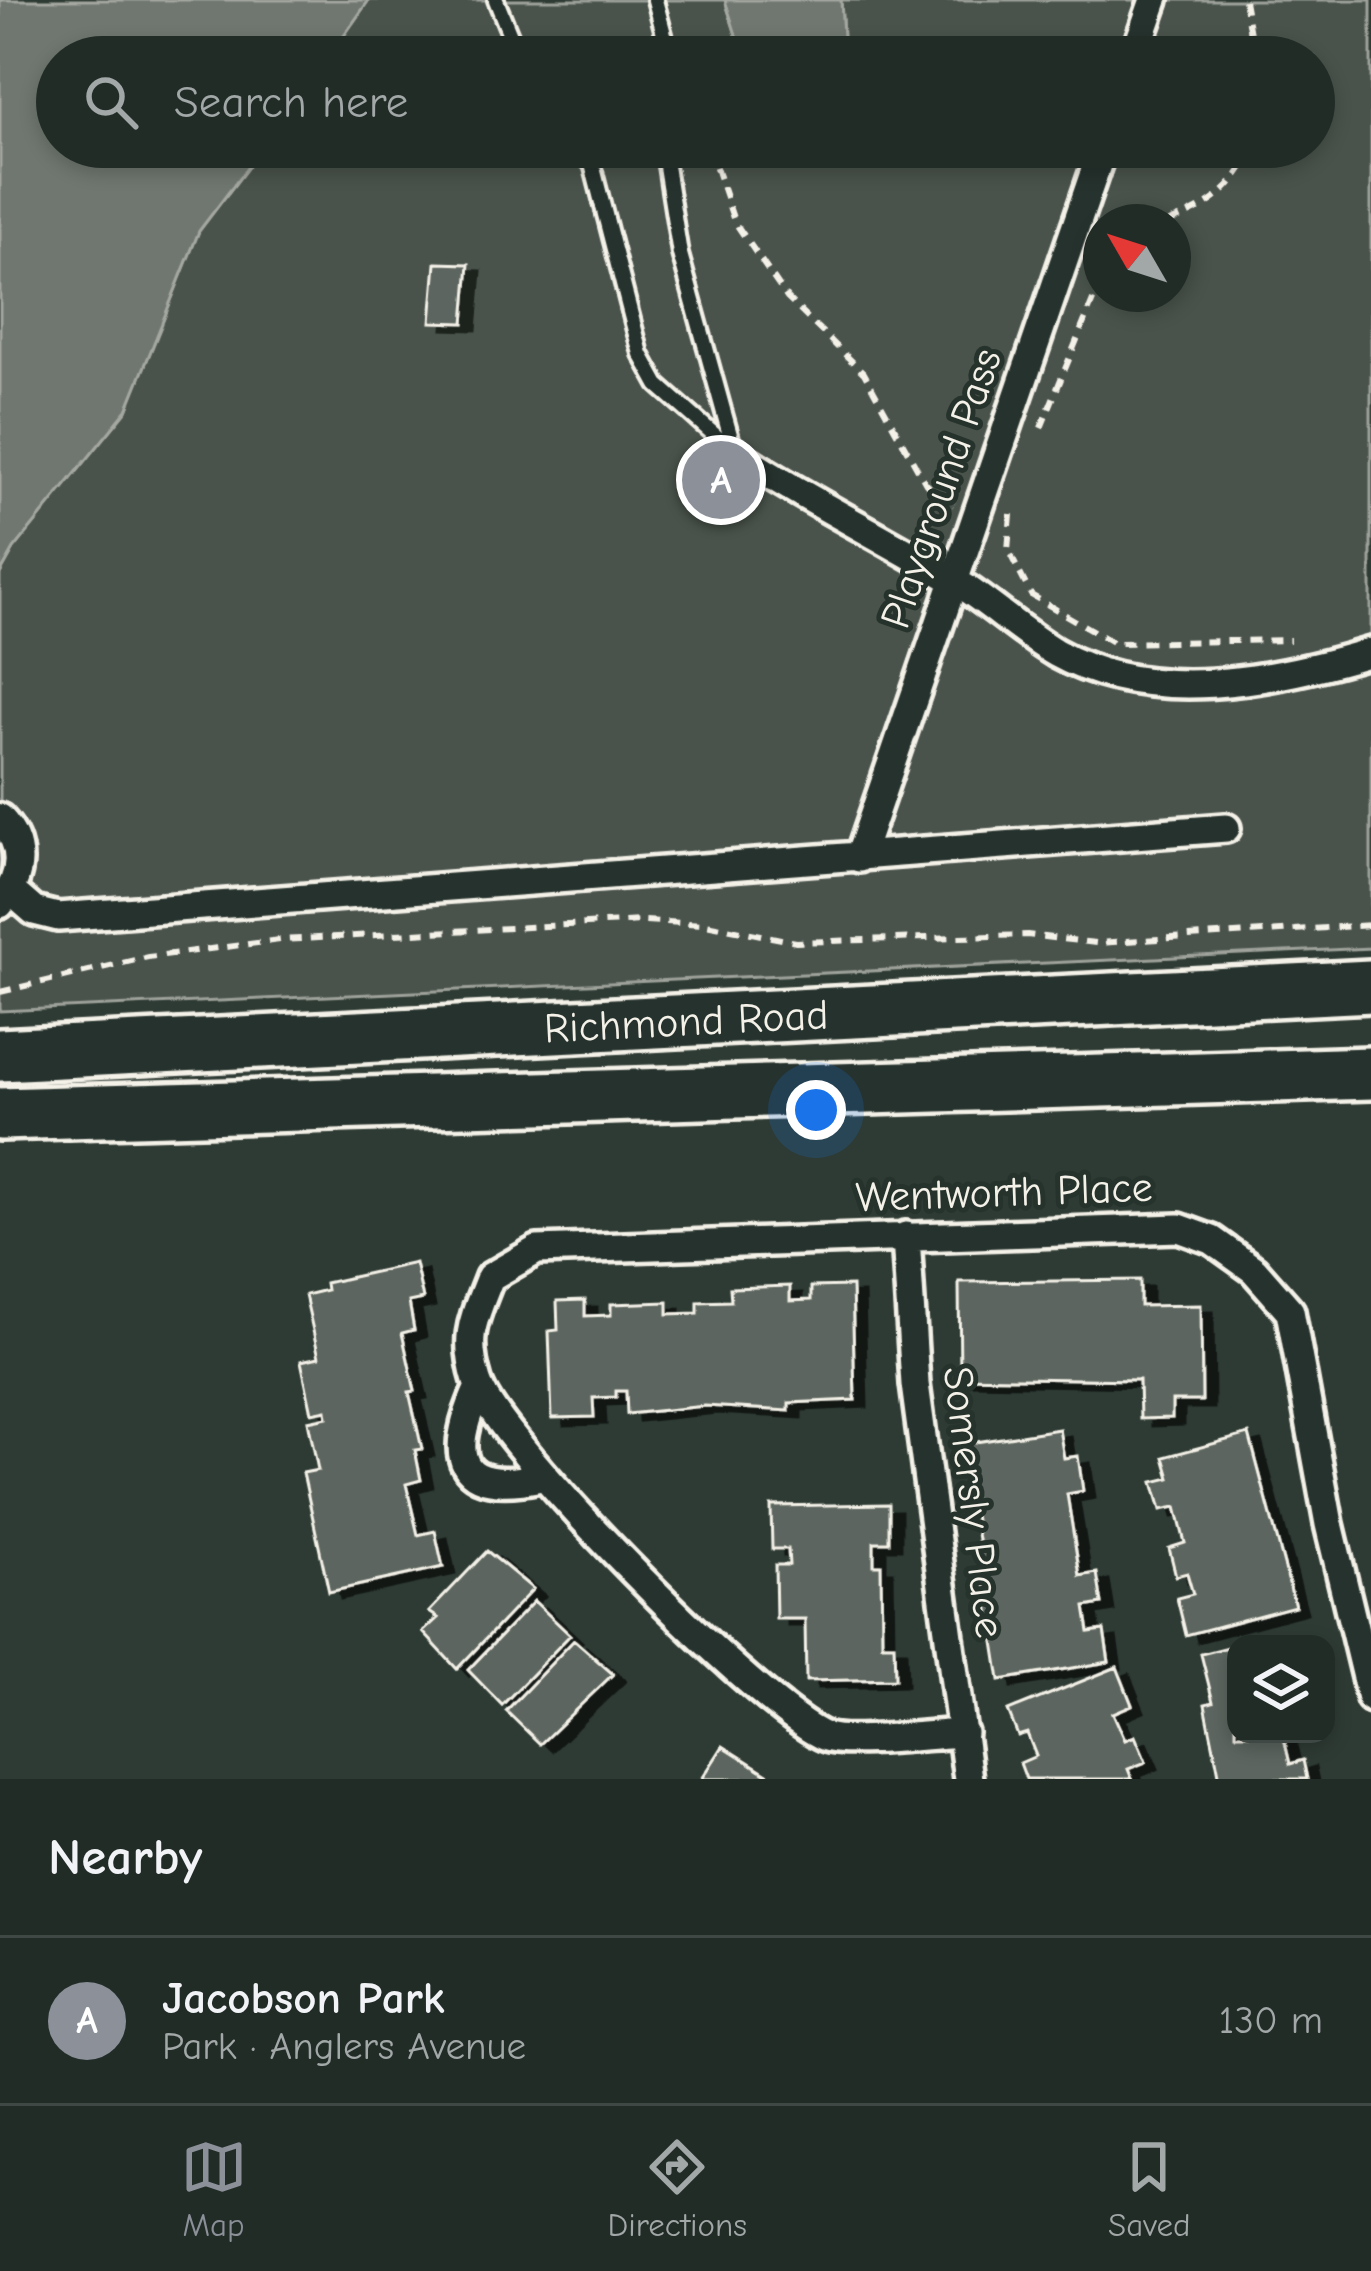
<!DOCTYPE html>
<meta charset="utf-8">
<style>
body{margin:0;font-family:"Comic Neue",sans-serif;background:#2e3833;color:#f1f3f6}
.controls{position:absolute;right:36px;bottom:36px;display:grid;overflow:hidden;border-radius:24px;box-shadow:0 6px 18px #0003}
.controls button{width:108px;height:108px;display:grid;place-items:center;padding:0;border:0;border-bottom:3px solid #3f4844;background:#222c27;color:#f1f3f6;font:60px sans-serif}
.compass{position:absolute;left:1083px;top:204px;width:108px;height:108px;border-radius:50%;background:#222c27;box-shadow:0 6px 18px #0003;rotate:309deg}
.you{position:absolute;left:816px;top:1110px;width:42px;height:42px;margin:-30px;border:9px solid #fff;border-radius:50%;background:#1a73e8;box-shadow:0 0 0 18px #1a73e833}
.badge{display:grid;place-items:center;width:78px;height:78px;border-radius:50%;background:#8c9099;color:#fff;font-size:39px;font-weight:700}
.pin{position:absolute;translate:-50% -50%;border:6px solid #fff;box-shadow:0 3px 12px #0006}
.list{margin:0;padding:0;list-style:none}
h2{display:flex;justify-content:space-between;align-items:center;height:156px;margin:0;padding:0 48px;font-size:51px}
h2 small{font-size:39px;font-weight:400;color:#a2a7a7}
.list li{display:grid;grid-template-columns:78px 1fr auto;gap:36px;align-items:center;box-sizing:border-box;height:168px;padding:0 48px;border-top:3px solid #3f4844}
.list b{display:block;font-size:45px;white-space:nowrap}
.list p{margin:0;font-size:39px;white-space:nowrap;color:#a2a7a7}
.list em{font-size:39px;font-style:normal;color:#a2a7a7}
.icon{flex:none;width:66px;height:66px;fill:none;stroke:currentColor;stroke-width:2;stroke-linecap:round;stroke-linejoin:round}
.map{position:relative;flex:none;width:1371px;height:1779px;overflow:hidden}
.search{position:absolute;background:#222c27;box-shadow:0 6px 18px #0003;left:36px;right:36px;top:36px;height:132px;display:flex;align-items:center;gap:30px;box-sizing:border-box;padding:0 42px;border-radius:66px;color:#a2a7a7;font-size:45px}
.sheet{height:324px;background:#222c27}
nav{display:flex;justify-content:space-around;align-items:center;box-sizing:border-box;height:168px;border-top:3px solid #3f4844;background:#222c27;font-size:33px;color:#a2a7a7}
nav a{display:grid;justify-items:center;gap:6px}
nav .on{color:#8c9099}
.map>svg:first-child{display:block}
.green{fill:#48524c;stroke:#9ea29a;stroke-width:3;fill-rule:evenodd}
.water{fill:#6f7770;stroke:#a4a8a0;stroke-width:3}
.building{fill:#5c655e;stroke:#f4f1e8;stroke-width:3;filter:url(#shadow)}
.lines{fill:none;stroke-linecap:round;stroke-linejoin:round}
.lane-casing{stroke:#f4f1e8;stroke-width:22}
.street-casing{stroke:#f4f1e8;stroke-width:36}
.highway-casing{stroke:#f4f1e8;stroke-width:60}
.path{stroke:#f4f1e8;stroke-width:6;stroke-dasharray:12 9;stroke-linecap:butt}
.lane{stroke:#26332d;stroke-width:14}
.street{stroke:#26332d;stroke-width:27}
.highway{stroke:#26332d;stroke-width:51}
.labels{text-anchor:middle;stroke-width:10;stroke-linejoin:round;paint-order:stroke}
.street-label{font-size:42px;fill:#f4f1e8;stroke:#26332d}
</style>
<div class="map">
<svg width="1371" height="1779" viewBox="0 0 1371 1779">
<defs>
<filter id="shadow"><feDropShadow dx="12" dy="7" stdDeviation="0" flood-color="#0009"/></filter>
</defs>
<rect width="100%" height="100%" fill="#2e3b34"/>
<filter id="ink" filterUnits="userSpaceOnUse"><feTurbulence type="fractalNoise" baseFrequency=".00833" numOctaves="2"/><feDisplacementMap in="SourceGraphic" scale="24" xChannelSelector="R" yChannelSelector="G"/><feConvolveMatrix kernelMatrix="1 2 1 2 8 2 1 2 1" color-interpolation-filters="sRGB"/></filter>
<g filter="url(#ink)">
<path class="green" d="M369,0H725L743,57H329Z
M841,0H1371V948L0,1011V574L14,549L127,410L199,231L263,147H1314V57H844ZM1101,222H1173V294H1101Z"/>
<path class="water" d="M0,0H369L329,57H57V147H263L199,231L127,410L14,549L0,574Z
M725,0H841L844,57H743Z"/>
<path class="building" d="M436,263L469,264L464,323L431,322Z
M415,1263L423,1299L409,1302L414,1330L402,1333L415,1391L409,1392L422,1449L415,1450L421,1480L406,1484L418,1535L435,1531L443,1567L329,1592L303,1473L318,1470L308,1421L327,1417L326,1410L312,1413L301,1361L319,1357L305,1295L326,1290L325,1283Z
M1140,1280V1306L1201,1305L1202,1401H1172V1418L1140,1419L1139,1380L960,1377L959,1282Z
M790,1286V1301L811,1300V1287L852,1286L855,1400L789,1403V1411L705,1406L627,1414L626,1391H616V1397L593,1398L594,1417L552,1418L549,1331L558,1330L557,1301L585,1300V1316L611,1315V1304L668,1302V1314L698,1313V1302L731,1301L730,1288Z
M1059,1429L1064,1458L1078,1456L1083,1491L1067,1494L1080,1576L1097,1573L1102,1604L1085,1607L1089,1632L1104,1630L1109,1662L1000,1680L963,1444Z
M1249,1434L1295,1606L1186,1635L1177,1598L1193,1594L1187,1573L1176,1576L1169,1548L1185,1543L1176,1507L1161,1510L1153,1482L1170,1478L1164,1457Z
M889,1504V1542H874V1565H881L882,1644H894L895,1679L806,1681L805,1619H776L775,1565H789L788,1549H772L771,1506Z
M487,1551L533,1589L457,1669L423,1632L438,1618L429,1612Z
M534,1601L570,1635L502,1705L468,1670Z
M574,1640L613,1674L540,1744L506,1711Z
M1236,1645V1734H1283L1290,1764L1303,1760L1307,1779H1220L1205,1704L1213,1702L1201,1654Z
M1117,1667L1132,1705L1113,1713L1125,1740L1135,1736L1146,1762L1128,1769L1132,1779H1026L1020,1763L1036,1756L1027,1733L1018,1736L1008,1711Z
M723,1746L772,1777L780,1779H702Z"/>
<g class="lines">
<g class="lane-casing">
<path id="lane" d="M496,0L519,57
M655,0L670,57
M573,147L592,164L641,354L658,385L735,453
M663,147L680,254L735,453"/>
</g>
<g class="street-casing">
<path id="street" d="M1134,57L1154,0
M735,453C805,499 879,535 950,578C987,600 1019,631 1056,653C1150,706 1274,681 1371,652
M0,818C25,845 23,876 0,904
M859,858L1103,147
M11,891L34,911L58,917L1226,828
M906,1236L915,1384L968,1779
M479,1387C447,1457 456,1495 541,1477
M963,1733C935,1734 848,1745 826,1737C765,1714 496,1443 477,1381C463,1335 474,1319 490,1277L537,1250L1179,1228L1212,1240L1254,1270L1290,1311L1329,1524L1371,1698"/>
</g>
<g class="highway-casing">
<g id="highway">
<path id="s1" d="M0,1055L1371,986"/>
<path d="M0,1114L1371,1073"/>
</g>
</g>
<path class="path" d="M1244,0L1254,57
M709,147L734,221L787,298L864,373L926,484L954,505
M1169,222C1212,206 1234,189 1254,147
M1041,428L1101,281
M1011,514L1008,550L1031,595L1114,643L1290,640
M0,992L148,957L280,940L643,921L706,924L796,942L1027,935L1096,943L1371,925"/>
<use href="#lane" class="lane"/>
<use href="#street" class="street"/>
<use href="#highway" class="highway"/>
</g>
</g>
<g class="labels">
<g class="street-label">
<text transform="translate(940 488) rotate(-71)" y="15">Playground Pass</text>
<text dy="15" stroke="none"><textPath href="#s1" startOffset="687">Richmond Road</textPath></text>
<text transform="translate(1004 1191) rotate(-2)" y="15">Wentworth Place</text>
<text transform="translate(975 1502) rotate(83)" y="15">Somersly Place</text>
</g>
</g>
</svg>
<div class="controls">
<button><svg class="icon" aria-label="layers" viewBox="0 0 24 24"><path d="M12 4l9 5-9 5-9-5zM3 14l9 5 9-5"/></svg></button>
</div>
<svg class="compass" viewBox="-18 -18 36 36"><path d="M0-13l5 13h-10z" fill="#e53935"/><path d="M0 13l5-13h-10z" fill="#a2a7a7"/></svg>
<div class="you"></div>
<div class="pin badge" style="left:721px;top:480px">A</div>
<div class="search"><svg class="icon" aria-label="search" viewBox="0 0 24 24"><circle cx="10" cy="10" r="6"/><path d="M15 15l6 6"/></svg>Search here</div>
</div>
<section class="sheet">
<h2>Nearby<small></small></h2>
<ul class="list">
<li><span class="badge">A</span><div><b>Jacobson Park</b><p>Park · Anglers Avenue</p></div><em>130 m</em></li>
</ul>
</section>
<nav>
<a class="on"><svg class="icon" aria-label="map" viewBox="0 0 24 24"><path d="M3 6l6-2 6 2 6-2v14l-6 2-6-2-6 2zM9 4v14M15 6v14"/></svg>Map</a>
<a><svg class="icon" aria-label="directions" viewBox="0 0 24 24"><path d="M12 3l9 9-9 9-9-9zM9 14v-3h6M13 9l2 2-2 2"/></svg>Directions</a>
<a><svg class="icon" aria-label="saved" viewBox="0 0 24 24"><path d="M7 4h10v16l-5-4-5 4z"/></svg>Saved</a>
</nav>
